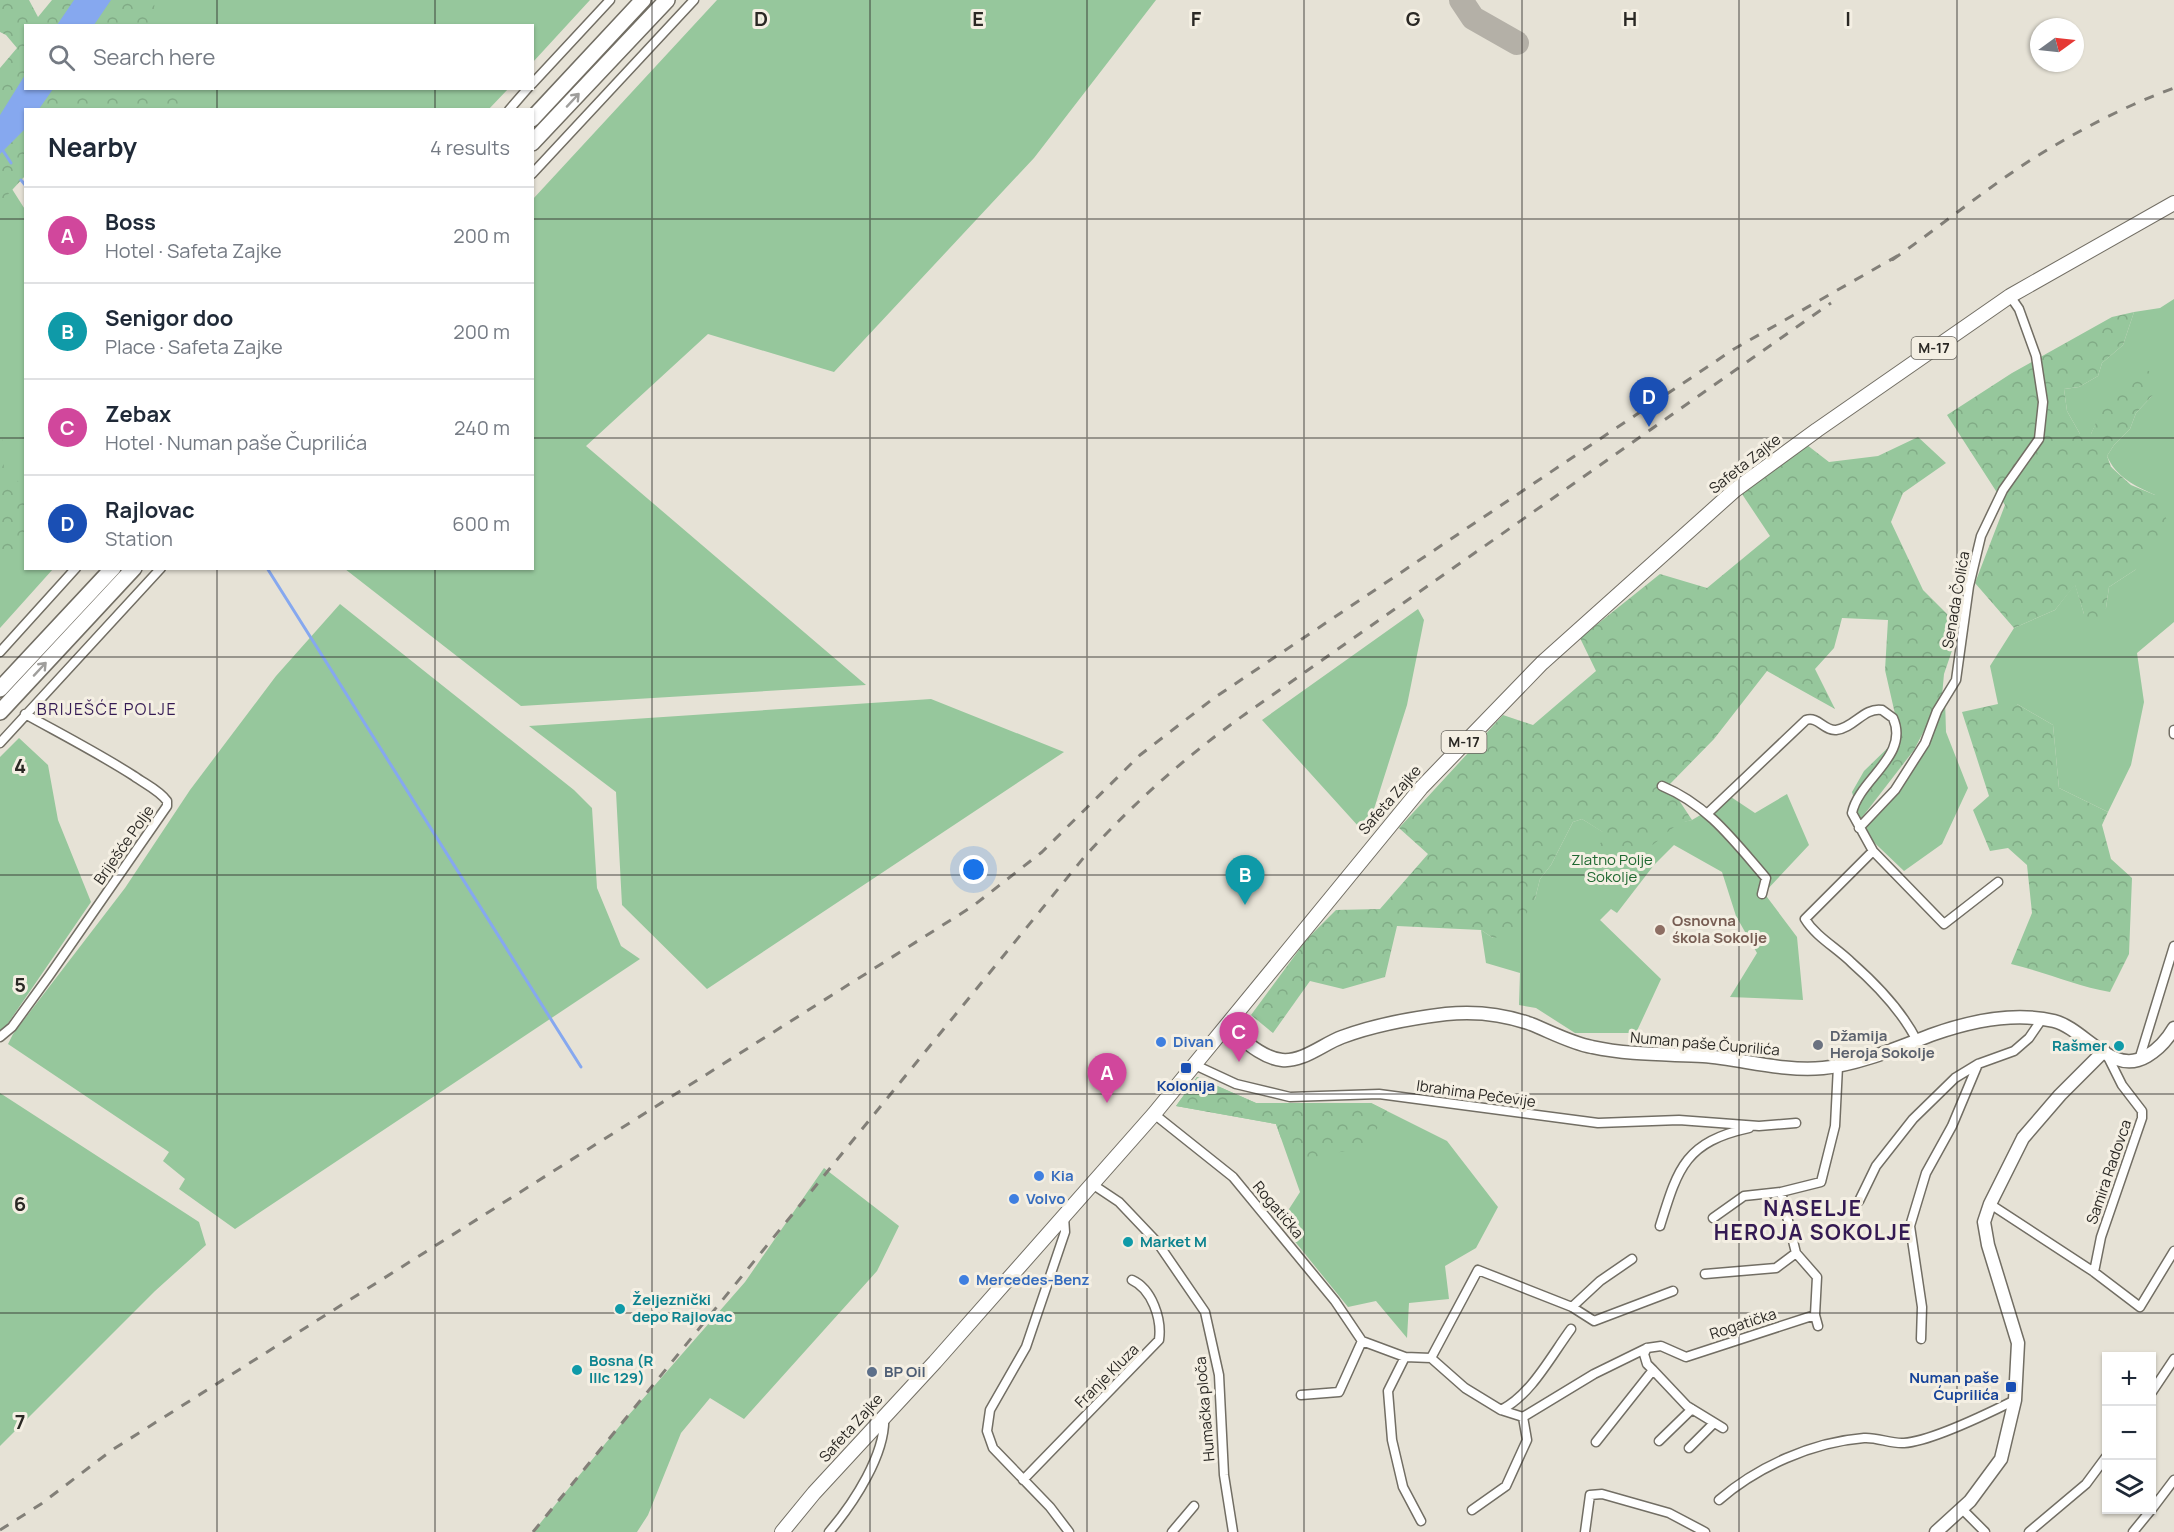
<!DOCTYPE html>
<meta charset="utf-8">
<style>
body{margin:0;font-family:Manrope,sans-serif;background:#f2f2f3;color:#1f2937}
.controls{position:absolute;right:18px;bottom:18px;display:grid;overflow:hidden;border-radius:0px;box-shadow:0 2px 4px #0004}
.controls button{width:54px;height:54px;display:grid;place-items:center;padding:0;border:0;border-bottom:2px solid #e0e1e3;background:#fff;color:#1f2937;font:30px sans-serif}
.compass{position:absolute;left:2030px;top:18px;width:54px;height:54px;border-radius:50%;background:#fff;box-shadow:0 2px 4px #0004;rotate:75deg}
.you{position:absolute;left:974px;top:870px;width:21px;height:21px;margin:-15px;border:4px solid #fff;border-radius:50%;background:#1a73e8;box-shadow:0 0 0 9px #1a73e833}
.badge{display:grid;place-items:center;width:39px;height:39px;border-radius:50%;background:#db2777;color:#fff;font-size:20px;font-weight:700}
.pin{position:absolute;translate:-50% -50px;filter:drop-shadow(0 2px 3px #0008)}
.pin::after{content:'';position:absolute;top:32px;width:21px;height:18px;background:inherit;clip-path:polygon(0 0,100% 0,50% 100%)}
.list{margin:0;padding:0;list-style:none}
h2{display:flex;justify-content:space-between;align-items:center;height:78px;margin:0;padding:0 24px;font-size:26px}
h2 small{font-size:20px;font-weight:400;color:#747a83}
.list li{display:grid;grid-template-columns:39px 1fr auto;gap:18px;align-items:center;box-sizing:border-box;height:96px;padding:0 24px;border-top:2px solid #e0e1e3}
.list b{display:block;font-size:22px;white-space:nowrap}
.list p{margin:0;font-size:20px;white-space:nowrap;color:#747a83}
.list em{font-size:20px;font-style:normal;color:#747a83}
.icon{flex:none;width:33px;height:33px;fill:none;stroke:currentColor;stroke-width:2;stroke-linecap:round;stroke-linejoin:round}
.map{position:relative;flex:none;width:2174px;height:1532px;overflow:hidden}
.search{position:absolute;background:#fff;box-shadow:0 2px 4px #0004;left:24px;top:24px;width:510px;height:66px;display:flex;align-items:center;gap:15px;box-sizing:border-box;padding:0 21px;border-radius:0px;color:#747a83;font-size:22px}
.panel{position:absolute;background:#fff;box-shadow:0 2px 4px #0004;left:24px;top:108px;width:510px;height:462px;border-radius:0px}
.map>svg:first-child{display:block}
.green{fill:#96c79c}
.forest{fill:url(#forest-crowns)}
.water{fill:#86a8ef}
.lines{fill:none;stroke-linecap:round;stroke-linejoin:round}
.stream{stroke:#86a8ef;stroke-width:3}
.taxiway{stroke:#b4b0a7;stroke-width:24}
.street-casing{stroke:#726e64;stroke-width:11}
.secondary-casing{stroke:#726e64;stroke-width:15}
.primary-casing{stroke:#726e64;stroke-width:16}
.highway-casing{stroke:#726e64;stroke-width:18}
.street{stroke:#fff;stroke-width:8}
.secondary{stroke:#fff;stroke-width:12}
.primary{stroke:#fff;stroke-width:14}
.highway{stroke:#fff;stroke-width:15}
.rail{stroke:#827f78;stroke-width:3;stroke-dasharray:10 10;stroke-linecap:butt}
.oneway{stroke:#9f9e9c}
.grid{fill:none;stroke:#2a2824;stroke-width:1.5;stroke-opacity:0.55}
.education-dot{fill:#8d6e63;stroke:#f4efe3;stroke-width:2}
.shop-dot{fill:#3f7fe0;stroke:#f4efe3;stroke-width:2}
.worship-dot{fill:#6b7280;stroke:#f4efe3;stroke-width:2}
.culture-dot{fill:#0f9aa8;stroke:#f4efe3;stroke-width:2}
.transit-dot{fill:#1a4fb4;stroke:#f4efe3;stroke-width:2}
.service-dot{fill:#5c6f8a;stroke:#f4efe3;stroke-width:2}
.labels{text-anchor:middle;stroke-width:6;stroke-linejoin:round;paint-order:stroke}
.shield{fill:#f4efe3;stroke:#67645d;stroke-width:1.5}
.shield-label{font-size:14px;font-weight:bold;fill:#2a2824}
.street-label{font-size:15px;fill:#2a2824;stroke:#f4efe3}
.park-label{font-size:15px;fill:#1f6831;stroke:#f4efe3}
.education-label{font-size:15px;font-weight:bold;fill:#785e54;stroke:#f4efe3;text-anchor:start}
.worship-label{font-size:15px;font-weight:bold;fill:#5b616d;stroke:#f4efe3;text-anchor:start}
.shop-label{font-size:15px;font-weight:bold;fill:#366cbe;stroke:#f4efe3;text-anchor:start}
.culture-label{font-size:15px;font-weight:bold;fill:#0d838f;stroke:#f4efe3;text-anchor:start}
.transit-label{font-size:15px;font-weight:bold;fill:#164399;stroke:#f4efe3}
.service-label{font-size:15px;font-weight:bold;fill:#4e5e75;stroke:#f4efe3;text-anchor:start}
.neighbourhood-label{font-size:16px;letter-spacing:1.5px;fill:#341a53;stroke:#f4efe3}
.district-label{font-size:21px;font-weight:bold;letter-spacing:1.5px;fill:#341a53;stroke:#f4efe3}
.grid-label{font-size:20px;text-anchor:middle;font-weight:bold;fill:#2a2824;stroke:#f4efe3;stroke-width:6;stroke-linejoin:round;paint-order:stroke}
</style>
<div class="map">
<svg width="2174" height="1532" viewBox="0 0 2174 1532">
<defs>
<pattern id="forest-crowns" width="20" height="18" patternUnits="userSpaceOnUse" patternTransform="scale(1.5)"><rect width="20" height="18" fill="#96c79c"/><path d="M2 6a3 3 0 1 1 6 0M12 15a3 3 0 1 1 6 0" fill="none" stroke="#81ab86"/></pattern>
</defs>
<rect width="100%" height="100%" fill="#e6e2d6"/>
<path class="green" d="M150,0H590L533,62L532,26H132Z
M717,0H1156L1034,158L834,372L708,334L586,446L866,685L521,706L345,569L532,568L533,199Z
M89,89H508L488,110H74Z
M12,189L26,211V568L53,569L0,628V200Z
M2174,299V622L2137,653L2144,702L2131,765L2108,812L2059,788L2053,725L2017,704H1998L1990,666L2014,628L2055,610L2075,584L2084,614L2106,608L2109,587L2135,570L2155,536V495C2135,486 2116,477 2107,456L2114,445L2130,429L2136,413L2152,396L2101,413L2091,434H2080L2067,411L2064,389L2079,387L2098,376L2102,363L2123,345L2134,312L2160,308Z
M340,604L574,790L592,808L597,888L621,946L640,959L235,1229L179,1189L185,1179L163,1161L169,1152L8,1044L13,1034L125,888L190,790L276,676Z
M1418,609L1424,620L1407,705L1374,809L1359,827L1262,720Z
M931,699L1064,752L707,989L622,905L616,792L529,726Z
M1945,699L1946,732L1968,788L1942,844L1904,871L1859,828L1895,790Z
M19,738L48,765L58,820L91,902L0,1035V757Z
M1787,794L1809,845L1764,893L1797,937L1803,1000L1730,997L1757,953L1736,916L1722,872L1674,845L1654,865L1617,913L1611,909L1600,920L1661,979L1636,1033H1575L1536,1008L1519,1005L1520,973L1486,963L1481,930L1493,938L1535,899L1540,879L1551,865L1573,822L1582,819L1603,832L1678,823L1692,820L1731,797L1755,813Z
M1197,1077L1256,1103H1371L1447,1141L1498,1207L1476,1248L1445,1266L1449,1299L1409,1303L1407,1338L1376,1301L1348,1307L1280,1223L1300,1192L1276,1124L1176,1106Z
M0,1093L199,1222L206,1245L155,1291L0,1446Z
M824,1168L899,1226L877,1271L744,1419L710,1398L681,1433L648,1515L637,1532H533L627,1417L745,1282Z"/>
<path class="forest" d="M0,0H29L38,17L52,0H154L155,16L160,25L26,26V88L189,89L196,109L26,110L25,176L0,203V68L17,48L6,35L0,32Z
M2134,312L2123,345L2102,363L2098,376L2079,387L2064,389L2067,411L2080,434H2091C2104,406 2110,377 2143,368L2160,377L2152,396L2136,413L2130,429L2114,445L2107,456L2111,467L2131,485L2155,495L2167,520L2169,534L2156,536L2158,548L2135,570L2109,587L2106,608L2094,623L2084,614L2075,585L2055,610L2014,628L1975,583L2005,505L1947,415L2012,373L2112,317Z
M0,403L4,470L20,483L25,494V551L0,563Z
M1918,437L1946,463L1903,493L1891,522L1923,590L1960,627L1944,674L1942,696L1914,750L1860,820L1852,792L1864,771L1900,736L1885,670L1888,620L1842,618L1834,648L1815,669L1835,709L1767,671L1714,739L1669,785L1692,820C1670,824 1664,839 1645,850C1630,859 1611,863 1594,868L1589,859L1595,846L1602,842L1604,833L1582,819L1573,822L1551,865L1540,879L1535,899L1517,930L1506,936L1493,938L1481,930L1397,926L1385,977L1343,989L1310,981L1273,1033L1251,1015L1307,939L1336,910L1380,909L1428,854L1399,828L1503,715L1533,725L1596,671L1580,638L1660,574L1707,588L1770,536L1742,494L1807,445L1829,462L1878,456Z
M1998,704H2017L2053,725L2059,788L2108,812L2102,825L2111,859L2132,878L2129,954L2110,992C2076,986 2045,972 2011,964L2032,913L2027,865L2008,848L1990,851L1973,810L1989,796L1962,712Z
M1197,1077L1256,1103H1371L1387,1111L1368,1145L1359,1152C1338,1149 1325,1157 1304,1158L1297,1147L1281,1138L1276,1124L1176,1106Z"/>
<path class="water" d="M74,0H111L94,25H57Z
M25,75L26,88L53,89L39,109L26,110L25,129L0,154V115Z"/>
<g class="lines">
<path class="stream" d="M0,146L11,163
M21,180L26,186
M267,568L581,1067"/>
<path class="taxiway" d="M1461,0L1473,18L1517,43"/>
<g class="street-casing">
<path id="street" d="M532,84L610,0
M509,110L528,88
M532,174L694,0
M0,652L76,568
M2174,730V734
M0,743L161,568
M1662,786C1708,805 1734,841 1766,878L1762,894
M1708,813L1806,720C1818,716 1824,731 1836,730C1854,728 1864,707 1882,710L1893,718C1910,756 1859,779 1852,813L1873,851L1944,924L1998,882
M1859,828L1895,790L1925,743L1937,711L1956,680L1969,586L1981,536L2003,490L2039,439L2043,402L2036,356L2019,309L2010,296
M1873,851L1805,919C1816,937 1837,948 1852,963C1877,985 1902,1011 1917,1041
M0,1037L12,1027L49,976L167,806V801C159,790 145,784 134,776C98,753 61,734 25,714
M2139,1060L2174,946
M1195,1065L1236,1084L1290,1097L1379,1094L1598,1123L1679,1120L1759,1126L1796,1123
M1154,1114L1233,1177L1335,1301L1362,1341L1405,1357L1431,1358L1465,1388L1501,1410L1523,1417L1527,1440L1506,1486L1472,1510
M1092,1184L1119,1202L1157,1242L1205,1312L1219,1375L1224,1475L1233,1532
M1781,1192L1796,1253L1817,1277L1815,1315L1818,1326
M1859,1201L1876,1166L1913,1119L1955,1078L1978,1064L2014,1051L2029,1038L2042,1019
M1990,1204L2094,1272L2140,1307L2174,1251
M1064,1217L1065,1232L1026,1347L990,1410L987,1431L993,1448L1050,1507L1069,1532
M1713,1218L1744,1196L1781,1192L1821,1182L1835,1126L1838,1066
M1660,1226C1678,1168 1685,1142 1749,1128
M2094,1272L2101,1237L2142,1118V1111L2122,1085L2107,1055
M1705,1274L1776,1268L1796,1253
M1572,1307L1600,1281L1632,1259
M1921,1339L1922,1307L1910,1226L1926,1173L1952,1126L1978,1064
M1647,1348L1644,1354L1647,1364L1653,1370L1687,1406L1723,1428
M1405,1357L1388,1391L1392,1440L1403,1487L1421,1521
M1431,1358L1478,1270L1572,1307L1594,1321L1673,1291
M2152,1392L2174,1359
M1301,1395L1339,1392L1362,1341
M1501,1410C1531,1395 1551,1356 1571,1329
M1523,1417L1594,1374L1647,1348L1661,1346L1686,1357L1815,1315
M1659,1441L1692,1409
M1596,1442L1653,1370
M1689,1448L1713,1424
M1023,1480L1159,1340C1162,1319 1152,1289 1132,1280
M1719,1500C1757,1467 1812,1442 1864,1438C1877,1437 1891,1444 1904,1443C1932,1441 1989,1413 2015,1400
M1962,1509L1985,1532
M2152,1509L2174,1480
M829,1532C853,1504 887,1453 884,1415
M1172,1532L1194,1506
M1585,1532L1590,1495L1602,1494L1669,1513L1705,1532
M2029,1532L2086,1484L2106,1457
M2133,1532L2151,1510"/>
</g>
<g class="secondary-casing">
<path id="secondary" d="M1226,1026C1242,1038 1261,1058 1282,1060C1303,1062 1323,1044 1342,1037C1374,1025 1413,1018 1446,1014C1475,1011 1503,1014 1531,1024C1551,1032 1571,1043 1592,1047C1629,1055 1665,1054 1703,1056C1742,1059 1784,1072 1823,1068C1861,1064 1899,1047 1934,1034C1971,1021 2015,1012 2054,1021C2085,1029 2112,1077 2147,1056C2159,1049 2167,1040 2174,1028
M1936,1532L1970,1501L2001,1459L2015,1400L2018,1343L1988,1245L1984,1222L1990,1204L2023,1138L2060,1095L2104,1051"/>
</g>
<g class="primary-casing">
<path id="primary" d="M782,1532L814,1493L935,1362L1154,1114L1421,788L1542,663L1735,490L1817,430L2010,296L2174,203"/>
</g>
<g class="highway-casing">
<path id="highway" d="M532,119L643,0
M532,143L667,0
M0,689L113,568
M0,712L134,568"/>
</g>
<use href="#street" class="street"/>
<use href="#secondary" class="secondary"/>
<use href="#primary" class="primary"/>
<use href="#highway" class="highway"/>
<path class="rail" d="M1892,260C1940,227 1985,189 2034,158C2079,130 2125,106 2174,88
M0,1530L41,1504L112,1450L973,906L1042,852L1140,755L1214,698L1734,349L1899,255
M533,1532L1085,856C1139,798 1186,756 1251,710L1831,303"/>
</g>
<defs><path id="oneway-shaft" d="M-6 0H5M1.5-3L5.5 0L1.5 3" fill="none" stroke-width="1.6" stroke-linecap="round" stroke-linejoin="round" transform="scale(1.5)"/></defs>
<g class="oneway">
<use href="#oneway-shaft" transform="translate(573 100) rotate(-47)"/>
<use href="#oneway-shaft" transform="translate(40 669) rotate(-47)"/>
</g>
<path class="grid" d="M217,0V26M435,0V26M652,0V1532M870,0V1532M1087,0V1532M1304,0V1532M1522,0V1532M1739,0V1532M1957,0V1532M217,88V110M435,88V110M0,219H26M532,219H2174M0,438H26M532,438H2174M217,568V1532M435,568V1532M0,657H2174M0,875H2174M0,1094H2174M0,1313H2174"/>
<circle class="education-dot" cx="1660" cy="930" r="6"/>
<g class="shop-dot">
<circle cx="1161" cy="1042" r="6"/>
<circle cx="1039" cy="1176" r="6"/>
<circle cx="1014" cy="1199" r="6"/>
<circle cx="964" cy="1280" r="6"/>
</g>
<circle class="worship-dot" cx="1818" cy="1045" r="6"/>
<g class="culture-dot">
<circle cx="2119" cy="1046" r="6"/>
<circle cx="1128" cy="1242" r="6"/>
<circle cx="620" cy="1309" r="6"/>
<circle cx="577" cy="1370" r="6"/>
</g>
<g class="transit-dot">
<rect x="1180" y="1062" width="12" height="12" rx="3"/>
<rect x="2005" y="1381" width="12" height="12" rx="3"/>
</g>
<circle class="service-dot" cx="872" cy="1372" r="6"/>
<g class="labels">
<g class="shield">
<rect x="1911.5" y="337" width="45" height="22" rx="4.5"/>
<rect x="1441.5" y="731" width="45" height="22" rx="4.5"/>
</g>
<g class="shield-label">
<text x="1934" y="353">M-17</text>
<text x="1464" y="747">M-17</text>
</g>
<g class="street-label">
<text transform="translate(1745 464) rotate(-38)" y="5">Safeta Zajke</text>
<text transform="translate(1956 600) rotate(-80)" y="5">Senada Čolića</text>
<text transform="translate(1390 800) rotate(-49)" y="5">Safeta Zajke</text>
<text transform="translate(124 845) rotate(-55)" y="5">Briješće Polje</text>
<text transform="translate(1705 1044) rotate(5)" y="5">Numan paše Čuprilića</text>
<text transform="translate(1476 1094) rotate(8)" y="5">Ibrahima Pečevije</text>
<text transform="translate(2109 1172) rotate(-71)" y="5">Samira Radovca</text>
<text transform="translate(1278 1210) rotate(50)" y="5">Rogatička</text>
<text transform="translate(1743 1324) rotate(-18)" y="5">Rogatička</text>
<text transform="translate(1107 1376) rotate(-45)" y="5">Franje Kluza</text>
<text transform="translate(1205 1409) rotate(-95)" y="5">Humačka ploča</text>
<text transform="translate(851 1428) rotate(-48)" y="5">Safeta Zajke</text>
</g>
<g class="park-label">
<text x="1612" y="865">Zlatno Polje<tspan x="1612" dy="17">Sokolje</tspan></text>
</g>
<g class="education-label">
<text x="1672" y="926">Osnovna<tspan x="1672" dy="17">śkola Sokolje</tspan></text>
</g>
<g class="worship-label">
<text x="1830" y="1041">Džamija<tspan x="1830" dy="17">Heroja Sokolje</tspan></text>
</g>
<g class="shop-label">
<text x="1173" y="1047">Divan</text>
<text x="1051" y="1181">Kia</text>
<text x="1026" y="1204">Volvo</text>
<text x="976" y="1285">Mercedes-Benz</text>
</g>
<g class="culture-label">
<text x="2107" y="1051" text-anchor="end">Rašmer</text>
<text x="1140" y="1247">Market M</text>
<text x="632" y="1305">Željeznički<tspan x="632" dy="17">depo Rajlovac</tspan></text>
<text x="589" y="1366">Bosna (R<tspan x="589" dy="17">IIIc 129)</tspan></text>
</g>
<g class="transit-label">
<text x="1186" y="1091">Kolonija</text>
<text x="1999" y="1383" text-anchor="end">Numan paše<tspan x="1999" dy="17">Ćuprilića</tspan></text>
</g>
<g class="service-label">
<text x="884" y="1377">BP Oil</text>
</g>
<g class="neighbourhood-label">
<text x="107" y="715">BRIJEŠĆE POLJE</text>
</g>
<g class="district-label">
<text x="1813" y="1216">NASELJE<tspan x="1813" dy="24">HEROJA SOKOLJE</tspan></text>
</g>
</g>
<g class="grid-label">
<text x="761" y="26">D</text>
<text x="978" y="26">E</text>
<text x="1196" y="26">F</text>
<text x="1413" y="26">G</text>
<text x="1630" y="26">H</text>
<text x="1848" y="26">I</text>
<text x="20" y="773">4</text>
<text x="20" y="992">5</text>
<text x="20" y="1211">6</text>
<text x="20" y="1429">7</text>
</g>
</svg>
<div class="controls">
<button>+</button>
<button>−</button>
<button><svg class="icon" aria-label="layers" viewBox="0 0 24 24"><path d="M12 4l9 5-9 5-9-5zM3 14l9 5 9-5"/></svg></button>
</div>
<svg class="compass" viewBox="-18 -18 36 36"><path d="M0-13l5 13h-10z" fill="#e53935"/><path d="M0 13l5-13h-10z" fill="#747a83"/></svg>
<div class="you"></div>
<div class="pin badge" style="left:1107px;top:1103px;background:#d1479c">A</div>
<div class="pin badge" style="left:1245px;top:905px;background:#0f9aa8">B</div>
<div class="pin badge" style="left:1239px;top:1062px;background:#d1479c">C</div>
<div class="pin badge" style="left:1649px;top:427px;background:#1a4fb4">D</div>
<div class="search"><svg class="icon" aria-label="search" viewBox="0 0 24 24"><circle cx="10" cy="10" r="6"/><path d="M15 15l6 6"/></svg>Search here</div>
<section class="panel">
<h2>Nearby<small>4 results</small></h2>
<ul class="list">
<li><span class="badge" style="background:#d1479c">A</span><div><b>Boss</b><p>Hotel · Safeta Zajke</p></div><em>200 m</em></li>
<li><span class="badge" style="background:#0f9aa8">B</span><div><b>Senigor doo</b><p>Place · Safeta Zajke</p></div><em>200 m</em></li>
<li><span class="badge" style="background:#d1479c">C</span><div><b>Zebax</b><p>Hotel · Numan paše Čuprilića</p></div><em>240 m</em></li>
<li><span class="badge" style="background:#1a4fb4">D</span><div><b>Rajlovac</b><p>Station</p></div><em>600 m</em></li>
</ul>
</section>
</div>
